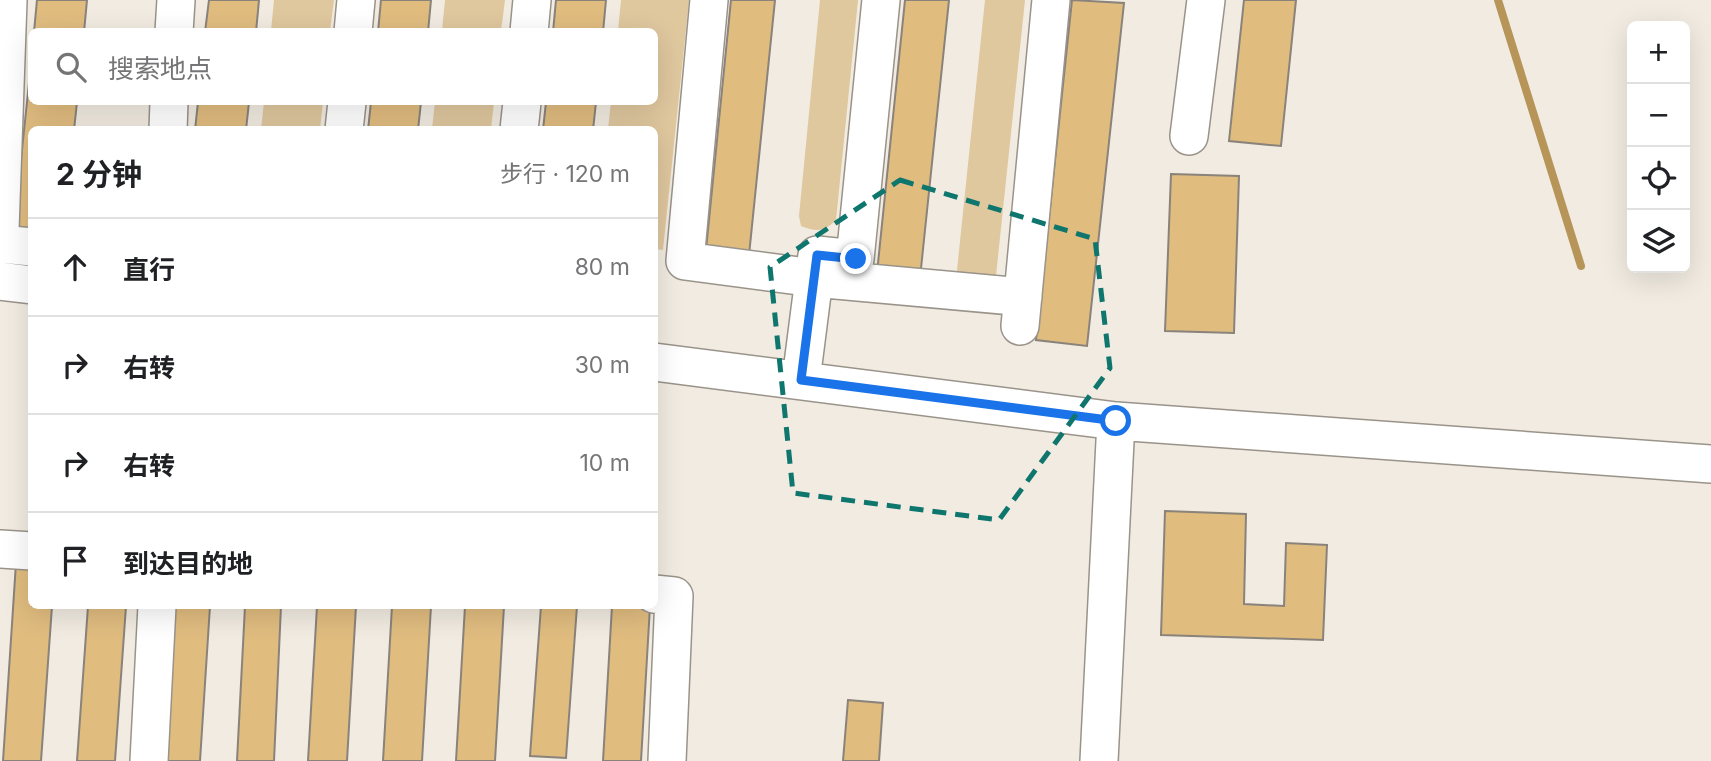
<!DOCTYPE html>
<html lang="zh">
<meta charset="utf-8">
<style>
body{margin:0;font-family:Inter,"Noto Sans SC",sans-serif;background:#f2f2f2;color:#202124}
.controls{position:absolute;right:21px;top:21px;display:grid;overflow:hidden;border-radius:10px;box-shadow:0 7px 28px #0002}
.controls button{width:63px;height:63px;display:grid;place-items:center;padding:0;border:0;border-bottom:2px solid #e0e0e0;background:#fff;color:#202124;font:35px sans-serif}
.stop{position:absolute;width:21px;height:21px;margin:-16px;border:5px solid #1a73e8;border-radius:50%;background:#fff}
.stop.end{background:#1a73e8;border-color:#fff;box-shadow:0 2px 7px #0008}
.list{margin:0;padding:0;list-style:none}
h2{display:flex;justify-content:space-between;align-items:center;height:91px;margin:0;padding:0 28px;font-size:30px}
h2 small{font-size:23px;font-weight:400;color:#757577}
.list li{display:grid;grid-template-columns:46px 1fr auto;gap:21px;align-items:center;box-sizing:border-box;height:98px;padding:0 28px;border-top:2px solid #e0e0e0}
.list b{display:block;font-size:26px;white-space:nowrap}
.list em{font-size:23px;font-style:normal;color:#757577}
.icon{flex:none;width:38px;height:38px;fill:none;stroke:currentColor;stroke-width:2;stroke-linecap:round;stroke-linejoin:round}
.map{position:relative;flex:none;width:1711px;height:761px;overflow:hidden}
.search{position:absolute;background:#fff;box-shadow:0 7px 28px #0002;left:28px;top:28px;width:630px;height:77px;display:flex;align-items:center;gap:18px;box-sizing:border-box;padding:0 24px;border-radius:10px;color:#757577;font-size:26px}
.panel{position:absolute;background:#fff;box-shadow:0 7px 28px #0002;left:28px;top:126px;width:630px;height:483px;border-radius:10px}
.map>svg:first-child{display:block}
.green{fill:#dfc79e}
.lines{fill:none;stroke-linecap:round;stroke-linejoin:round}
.stream{stroke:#b79558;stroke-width:8}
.building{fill:#e0bc7f;stroke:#89837b;stroke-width:2}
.minor-casing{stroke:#99938a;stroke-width:40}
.minor{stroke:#fff;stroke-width:37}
.route{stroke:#1a73e8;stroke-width:9}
.marked{fill:none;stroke:#0f766e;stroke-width:5;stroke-dasharray:14 9;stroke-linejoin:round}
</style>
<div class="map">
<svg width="1711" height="761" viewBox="0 0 1711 761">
<rect width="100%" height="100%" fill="#f1ebe1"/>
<path class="green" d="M274,0H334L330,31H271Z
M445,0H505L501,31H442Z
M621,0H689L663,250L655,249L654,130L608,129L611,102H654V32L618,31Z
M820,0H858L836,220C824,232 817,232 801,226L799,216Z
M985,0H1025L995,285L956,280Z
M264,102H323L320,129H261Z
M435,102H494L491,129H432Z"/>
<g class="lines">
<path class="stream" d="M1498,0L1581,266"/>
</g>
<path class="building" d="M37,0H87L84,32H34Z
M209,0H259L256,32H205Z
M381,0H431L428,32H378Z
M556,0H606L603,32H553Z
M731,0H775L748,265L705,260Z
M905,0H949L920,278L877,273Z
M1072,0L1124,3L1087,346L1036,340Z
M1244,0H1296L1281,146L1229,141Z
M32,54V102H77L74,130H32V238L13,236Z
M198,102H249L246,130H195Z
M371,102H421L418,130H368Z
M546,102H596L593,130H543Z
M1171,174L1239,176L1234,333L1165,331Z
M1165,511L1246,514L1244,604L1284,606L1286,543L1327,545L1323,640L1161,635Z
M16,563L32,564V606H52L41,761H3Z
M88,606H126L115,761H77Z
M173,606H210L200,761H163Z
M245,606H281L274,761H237Z
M317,606H356L347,761H308Z
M392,606H431L422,761H383Z
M465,606H504L495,761H456Z
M541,606H577L566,758L530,756Z
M612,606H650L641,761H603Z
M848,700L883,703L879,761H843Z"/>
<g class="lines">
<g class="minor-casing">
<path id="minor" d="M709,0L685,261L814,278L1023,297
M174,32L176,0
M353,32L356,0
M529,32L532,0
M168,130L169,102
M344,130L347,102
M519,130L522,102
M1189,136L1206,0
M0,230L8,0
M0,244L32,247
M0,281L32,285
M1020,326L1051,0
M654,362L1116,421L1711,464
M801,380L817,255L855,259L881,0
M0,549L32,551
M654,594L674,596L667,761
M149,761L157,606
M1099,761L1116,421"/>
</g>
<use href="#minor" class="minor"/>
</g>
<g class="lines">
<path class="route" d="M856,259L817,255L801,380L1116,421"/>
</g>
<path class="marked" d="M900,180L1095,239L1110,368L999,520L793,493L770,267Z"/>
</svg>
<div class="controls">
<button>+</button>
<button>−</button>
<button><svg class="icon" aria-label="locate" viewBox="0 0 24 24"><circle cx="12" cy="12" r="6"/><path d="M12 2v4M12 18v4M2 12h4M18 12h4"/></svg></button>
<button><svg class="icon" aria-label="layers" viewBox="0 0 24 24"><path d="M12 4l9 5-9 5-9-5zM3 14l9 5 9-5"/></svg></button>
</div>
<div class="stop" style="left:1116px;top:421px"></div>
<div class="stop end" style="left:856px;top:259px"></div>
<div class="search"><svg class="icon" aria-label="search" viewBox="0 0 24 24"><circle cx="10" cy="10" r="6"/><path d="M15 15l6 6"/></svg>搜索地点</div>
<section class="panel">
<h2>2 分钟<small>步行 · 120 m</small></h2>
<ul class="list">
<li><svg class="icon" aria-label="ahead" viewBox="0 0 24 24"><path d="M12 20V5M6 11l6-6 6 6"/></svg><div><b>直行</b></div><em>80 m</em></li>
<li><svg class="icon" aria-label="right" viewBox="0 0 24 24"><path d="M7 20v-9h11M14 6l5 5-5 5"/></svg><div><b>右转</b></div><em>30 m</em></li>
<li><svg class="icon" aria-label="right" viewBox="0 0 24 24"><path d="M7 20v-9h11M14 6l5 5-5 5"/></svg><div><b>右转</b></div><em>10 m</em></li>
<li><svg class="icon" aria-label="arrive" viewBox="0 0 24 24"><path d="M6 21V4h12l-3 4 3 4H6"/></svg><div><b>到达目的地</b></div></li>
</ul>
</section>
</div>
